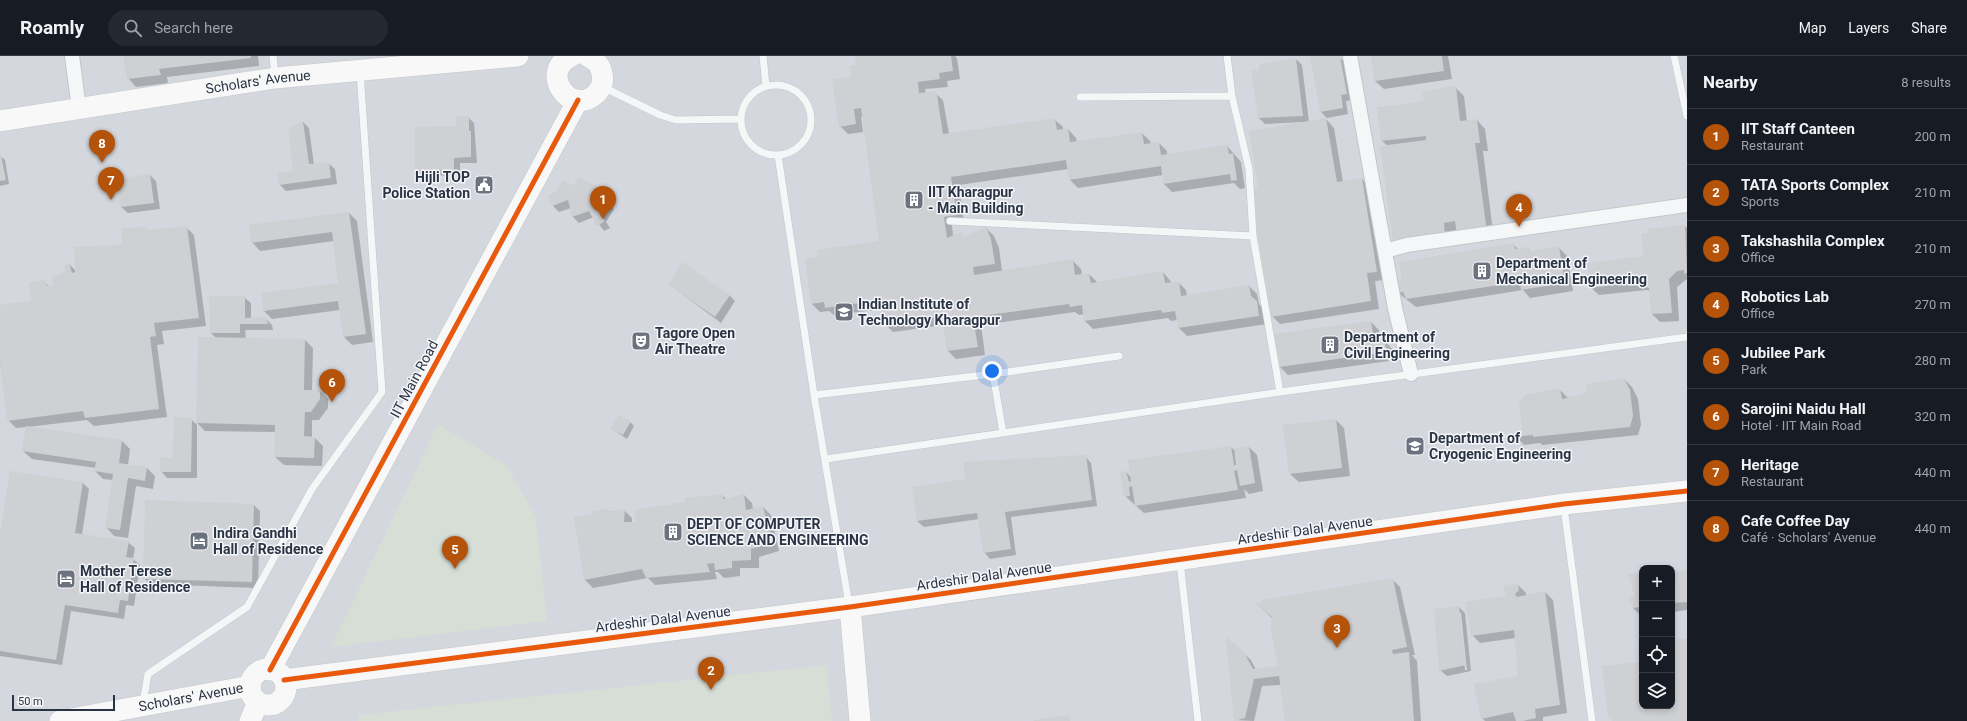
<!DOCTYPE html>
<meta charset="utf-8">
<style>
body{margin:0;font-family:Roboto,sans-serif;background:#242831;color:#f1f3f6}
.controls{position:absolute;right:12px;bottom:12px;display:grid;overflow:hidden;border-radius:8px;box-shadow:0 2px 6px #0003}
.controls button{width:36px;height:36px;display:grid;place-items:center;padding:0;border:0;border-bottom:1px solid #363941;background:#171b24;color:#f1f3f6;font:20px sans-serif}
.scale{position:absolute;left:12px;bottom:10px;width:103px;box-sizing:border-box;padding-left:4px;border:2px solid #2b3445;border-top:0;font-size:11px;line-height:14px;white-space:nowrap;color:#2b3445;-webkit-text-stroke:3px #f4f6f9;paint-order:stroke}
.you{position:absolute;left:992px;top:315px;width:14px;height:14px;margin:-10px;border:3px solid #fff;border-radius:50%;background:#1a73e8;box-shadow:0 0 0 6px #1a73e833}
.badge{display:grid;place-items:center;width:26px;height:26px;border-radius:50%;background:#b45309;color:#fff;font-size:13px;font-weight:700}
.pin{position:absolute;translate:-50% -33px;filter:drop-shadow(0 1px 2px #0008)}
.pin::after{content:'';position:absolute;top:21px;width:14px;height:12px;background:inherit;clip-path:polygon(0 0,100% 0,50% 100%)}
.list{margin:0;padding:0;list-style:none}
h2{display:flex;justify-content:space-between;align-items:center;height:52px;margin:0;padding:0 16px;font-size:17px}
h2 small{font-size:13px;font-weight:400;color:#9ea1a6}
.list li{display:grid;grid-template-columns:26px 1fr auto;gap:12px;align-items:center;box-sizing:border-box;height:56px;padding:0 16px;border-top:1px solid #363941}
.list b{display:block;font-size:15px;white-space:nowrap}
.list p{margin:0;font-size:13px;white-space:nowrap;color:#9ea1a6}
.list em{font-size:13px;font-style:normal;color:#9ea1a6}
.icon{flex:none;width:22px;height:22px;fill:none;stroke:currentColor;stroke-width:2;stroke-linecap:round;stroke-linejoin:round}
.map{position:relative;flex:none;width:1687px;height:665px;overflow:hidden}
header{display:flex;align-items:center;gap:24px;box-sizing:border-box;height:56px;padding:0 20px;background:#171b24;border-bottom:1px solid #363941}
header strong{font-size:19px}
nav{display:flex;gap:22px;margin-inline-start:auto;font-size:14px}
.search{width:280px;height:36px;background:#242831;display:flex;align-items:center;gap:10px;box-sizing:border-box;padding:0 14px;border-radius:22px;color:#9ea1a6;font-size:15px}
main{display:flex}
aside{flex:1;background:#171b24}
.map>svg:first-child{display:block}
.built{fill:#d4d7dd;fill-rule:evenodd}
.green{fill:#d6ded6}
.shadow{fill:#0003;fill-rule:evenodd}
.building{fill:#ced0d3}
.lines{fill:none;stroke-linecap:round;stroke-linejoin:round}
.lane-casing{stroke:#c4c6c8;stroke-width:8}
.street-casing{stroke:#c4c6c8;stroke-width:16}
.secondary-casing{stroke:#c4c6c8;stroke-width:22}
.lane{stroke:#f5f6f7;stroke-width:7}
.street{stroke:#f5f6f7;stroke-width:14}
.secondary{stroke:#f8f8f8;stroke-width:21}
.cycleway-casing{stroke:#f4f6f9;stroke-width:8}
.cycleway{stroke:#e8590c;stroke-width:5}
.labels{text-anchor:middle;stroke-width:3;stroke-linejoin:round;paint-order:stroke}
.street-label{font-size:14px;fill:#2b3445;stroke:#f4f6f9}
.poi-label{font-size:14px;font-weight:bold;fill:#2b3445;stroke:#f4f6f9;text-anchor:start}
</style>
<header>
<strong>Roamly</strong>
<div class="search"><svg class="icon" aria-label="search" viewBox="0 0 24 24"><circle cx="10" cy="10" r="6"/><path d="M15 15l6 6"/></svg>Search here</div>
<nav><a>Map</a><a>Layers</a><a>Share</a></nav>
</header>
<main>
<div class="map">
<svg width="1687" height="665" viewBox="0 0 1687 665">
<rect width="100%" height="100%" fill="#e6e8ea"/>
<path class="built" d="M0,0H1687V665H0ZM1642,512H1672V650H1642Z"/>
<path class="green" d="M438,368L507,410L536,461L547,565L331,591Z
M827,609L832,665H358V659Z"/>
<path class="shadow" d="M124,0H258L259,10L167,21L168,27L136,31L128,22Z
M856,0H955L957,2L960,23L947,25L948,31L925,33L926,37L934,36L943,44L949,78L1054,63L1063,71V74L1068,73L1076,82L1077,86L1142,77L1150,85L1151,88L1159,87L1167,95V99L1227,90L1241,106L1245,132L1240,133L1234,127L1172,136L1164,128L1163,119L1078,132L1070,124L1068,113L959,129L964,167L952,169L953,180L961,177L965,182L986,172L994,180L999,192L1002,215L1072,204L1081,213L1082,219L1089,218L1098,227L1163,216L1172,227L1178,226L1186,234L1187,240L1249,230L1257,238L1259,248L1265,254L1267,268L1187,280L1179,272L1177,264L1171,265L1168,262L1093,273L1085,265L1084,258L1079,259L1075,256L981,269L985,299L956,303L948,295L944,269L893,276L885,268L883,253L834,259L829,255L820,256L812,248L881,186L863,60L861,61L863,76L848,78L840,70L852,21L857,10Z
M1311,0H1337L1346,7L1352,44L1346,45L1348,58L1327,62L1321,56Z
M1372,0H1448L1452,23L1384,33L1375,25Z
M1296,3L1302,9L1309,66L1326,63L1334,72L1343,126L1362,123L1370,131L1385,224L1375,225L1379,253L1280,268L1272,260L1260,134L1301,67V66L1265,68L1259,62L1260,16Z
M1455,31L1464,40L1467,66L1477,64L1485,73L1488,95H1483L1494,184L1466,188L1458,180L1457,174L1451,175L1453,189L1402,195L1388,90L1382,85L1378,52L1425,46Z
M468,61L474,67L477,107H460V119L422,120L416,114Z
M303,66L309,72L314,109L328,107L335,113L337,128L286,135L280,129L295,116Z
M0,100L5,104L9,128L0,130Z
M150,119L156,125L160,153L128,157L121,151L117,124Z
M578,122L601,133L607,139L604,146L614,153L606,166L610,172L604,175L594,161L579,167L573,161L571,152L559,156L553,150L574,131Z
M349,157L357,165L373,286L352,289L344,281L340,254L272,263L264,255L340,227L334,185L260,195L252,186Z
M1685,170L1687,172V223L1677,231L1679,265L1660,266L1652,258L1650,235L1647,234L1599,239L1590,231L1645,201L1649,178Z
M186,171L194,179L206,270L162,275L164,288L157,289L167,361L94,370L87,364L27,371L122,385L130,393L128,409L147,412L155,420L153,433L136,430L128,482L114,480L106,471L113,424L103,423L95,415L96,412L32,403L23,395L27,371L16,372L8,364L2,311H0V250L32,246L44,225L49,231L55,230L66,217L69,208L76,215L148,175Z
M1513,188L1519,194L1528,192L1531,196L1559,192L1567,200L1573,235L1530,242L1523,234L1416,251L1397,236L1403,225Z
M670,229L729,239L735,245L721,267Z
M244,241L251,247V263L265,262L272,269L273,274H245L246,283L305,284L313,292L312,335H320L328,343V352L319,364H312V381H314L323,390L322,410L284,409L275,401L276,376L205,375L197,367V422H167L161,415L174,403L191,363L197,369L199,282H216L211,277Z
M1371,266L1379,274L1380,285L1384,284L1392,293L1393,302H1388L1389,305L1288,319L1280,311L1275,279Z
M1624,323L1632,331L1638,343L1641,369L1638,379L1542,389L1540,387L1524,389L1516,380L1523,377L1559,333L1568,342L1586,338Z
M1336,364L1344,372L1350,420L1299,426L1290,418L1284,370Z
M630,366L634,370L627,383L612,373Z
M1231,391L1235,395L1249,391L1257,399L1263,435L1249,438L1244,433L1246,442L1144,457L1125,440L1126,416L1132,422Z
M1085,400L1091,407L1097,450L1011,461L1016,499L990,503L984,496L979,463L924,471L917,465L966,424Z
M11,416L83,427L89,433L82,479L128,486L135,492L133,503L140,509L134,550L126,549L124,563L71,555L62,609L0,600V485Z
M722,439L726,443L744,439L752,447L753,453L763,451L771,459L779,495L759,501V512H740V520L724,522L718,516H715L717,523L655,529L648,522L593,532L585,524L594,459L607,454L609,456L624,454L632,462V467H637L687,447Z
M254,449L260,455L258,532L150,528L144,522Z
M1687,515V554L1672,556V517Z
M1642,518V560H1641L1633,552L1630,542L1635,540Z
M1392,523L1400,531L1415,599H1412L1417,605L1421,665H1286L1281,629L1262,630L1254,665L1235,664L1242,596L1251,604L1256,614L1279,611L1273,563L1257,548Z
M1518,529L1526,537V540L1545,536L1553,544L1567,657L1543,661V665H1485L1482,662L1519,620L1516,582L1480,587L1472,579Z
M1459,551L1465,557L1471,615L1447,620L1440,614ZM1459,557H1461L1467,614H1465Z"/>
<path class="building" d="M123,0H251V2L159,13L161,19L127,23Z
M855,0H951L953,15L939,17L940,23L918,26L919,37L935,35L937,39L943,78L1055,62L1057,74L1068,72L1070,86L1142,76L1144,88L1159,86L1161,99L1227,89L1229,98L1233,97L1237,124L1231,125L1230,118L1163,128L1161,110L1069,124L1066,104L951,121L957,159L944,161L947,182L961,176L964,181L986,171L991,183L995,208L973,211L974,219L1073,203L1075,219L1089,217L1091,227L1163,215L1165,227L1179,225L1181,240L1249,229L1251,240L1257,245L1259,260L1178,272L1175,255L1162,257L1161,254L1084,265L1082,249L1070,251L1069,248L973,261L978,291L947,295L942,260L884,268L881,244L825,252L824,246L811,248L805,203L818,201L817,194L879,185L861,52L854,53L856,68L839,71L832,23L851,21L849,10L856,9Z
M1310,0H1340L1347,38L1341,39L1343,52L1320,56Z
M1371,0H1442L1444,15L1375,25Z
M1296,2L1303,60L1258,62L1251,14L1259,15L1260,8Z
M1456,30L1460,65L1477,63L1480,87H1475L1487,176L1457,180L1455,165L1444,167L1445,181L1393,188L1380,90L1426,84V80L1381,85L1377,52L1424,45L1422,35Z
M456,60H469V75H471V101L454,102V114H415V71L456,70Z
M1326,62L1337,126L1362,122L1377,216L1367,217L1371,245L1271,261L1251,134L1258,133L1249,75Z
M303,65L309,108L329,106L331,122L279,129L277,117L293,115L288,73Z
M0,99H1L6,124L0,125Z
M150,118L154,147L120,151L116,123Z
M578,121L601,132L597,142L608,146L600,159L605,165L597,170L589,155L572,161L568,144L552,150L548,140L557,135L563,124L574,130Z
M349,156L366,278L343,281L338,245L263,255L261,237L338,227L332,176L251,187L249,169Z
M1685,169L1687,217L1684,218V214L1677,215L1669,223L1672,257L1651,258L1649,232L1638,226L1590,232L1587,207L1644,200L1641,178L1648,177L1647,173Z
M187,170L199,262L154,267L156,280L150,281L159,353L85,362L83,355L7,365L0,307V249L31,245L29,226L44,224L47,230L54,229L52,221L65,216V210L69,207L72,217L75,216L74,191L122,189L121,172L144,171L148,174Z
M1514,187L1515,193L1528,191L1530,195L1559,190L1565,227L1521,234L1520,226L1406,243L1403,236L1396,237L1394,226L1402,224L1399,206Z
M682,206L730,239L715,261L669,229Z
M209,240H245V262L266,261L268,268H240V277H210Z
M1371,265L1374,285L1385,283L1386,294H1381V297L1279,311L1274,278Z
M198,281L305,283L304,334H320V343L311,356H305L304,380L315,381L314,402L274,401L275,369L196,367Z
M1624,322L1630,334L1633,360L1630,371L1533,381V379L1515,381L1514,377L1522,376L1519,346L1525,339L1560,332L1562,343L1585,338L1587,328Z
M619,359L631,365L623,379L610,373Z
M174,361L192,362L191,416H160V401L173,402Z
M1336,363L1342,412L1289,418L1283,369Z
M26,370L122,384L119,407L147,411L145,425L128,422L120,474L105,472L113,418L94,415L96,406L22,395Z
M1231,390L1234,409H1236L1234,392L1249,390L1255,427L1240,430L1237,414L1234,415L1238,434L1135,450L1132,430L1129,431L1130,440L1124,441L1120,416L1126,415L1129,426L1131,425L1128,404Z
M1086,399L1092,444L1005,456L1011,493L983,497L977,457L917,465L912,431L965,423L963,406Z
M10,415L83,426L75,477L129,485L126,501L134,502L128,545L120,544L118,557L65,549L56,604L0,595V478Z
M723,438V443L744,438L746,454L763,450L772,487L751,493V504L732,505V512L715,514L714,507L707,508L710,516L646,522L642,513L584,524L574,461L593,458V455L607,453L608,456L625,453L624,466H636L635,454L685,446V442Z
M145,444L254,448L252,526L143,523Z
M1687,514V546L1672,547V516Z
M1642,517V551L1632,552L1629,542L1634,539L1628,518Z
M1393,522L1407,591L1392,594L1393,598L1409,596L1414,665H1285L1279,620L1254,623L1245,662L1234,665L1226,581L1243,595L1253,613L1278,610L1271,575L1272,561L1255,547H1262V544Z
M1518,528L1519,534L1515,538L1517,541L1545,535L1560,649L1535,653L1536,662L1523,665H1516L1513,656L1481,663L1474,628L1518,620L1514,574L1471,580L1465,546L1506,540L1503,529Z
M1459,550L1466,609L1439,615L1434,553Z
M1687,582V665H1612V661H1608L1602,610L1639,606L1638,589L1642,588V650H1672V584Z
M1069,659L1070,665H1034V664Z"/>
<g class="lines">
<g class="lane-casing">
<path id="lane" d="M273,0L275,20
M763,0L766,30
M1227,0L1232,40L1249,113L1253,180L1280,336
M1674,0L1687,60
M741 64a35 35 0 1 1 70 0a35 35 0 1 1-70 0Z
M603,31L660,59L676,64L741,63
M1080,41L1232,40
M778,99L814,339L849,549
M950,165L1253,180
M993,318L1003,377
M814,339L993,318L1119,300
M826,403L1280,336L1687,281
M1564,451L1592,665
M1180,506L1198,665
M143,647L148,618L247,551L312,433L382,336L360,16"/>
</g>
<g class="street-casing">
<path id="street" d="M72,0L79,53
M1350,0L1395,252L1411,318
M1385,195L1407,189L1687,149"/>
</g>
<g class="secondary-casing">
<g id="secondary">
<path d="M572,0C538,14 569,62 596,38C601,33 604,25 602,18C601,10 595,3 587,0"/>
<path id="s1" d="M0,65L275,22L518,0"/>
<path d="M850,551L860,665"/>
<circle cx="268" cy="631" r="18"/>
<path d="M270,614L578,44"/>
<path d="M284,624L850,551L1564,448L1687,435"/>
<path id="s2" d="M60,665L250,630"/>
<path d="M250,665L258,646"/>
</g>
</g>
<use href="#lane" class="lane"/>
<use href="#street" class="street"/>
<use href="#secondary" class="secondary"/>
<g class="cycleway-casing">
<path id="cycleway" d="M270,614L578,44
M284,624L850,551L1564,448L1687,435"/>
</g>
<use href="#cycleway" class="cycleway"/>
</g>
<defs>
<g id="civic-square" transform="scale(1)"><rect x="-9" y="-9" width="18" height="18" rx="4" fill="#6c737f" stroke="#f4f6f9"/><path d="M-.6-6.5H3V-4.5H.6V-3L4-1V1h2V6H-6V1h2V-1L-.6-3ZM-1.2 2.5V6h2.4V2.5Z" fill="#fff"/></g>
<g id="building-square" transform="scale(1)"><rect x="-9" y="-9" width="18" height="18" rx="4" fill="#6c737f" stroke="#f4f6f9"/><path d="M-4-6H4V6H1V3H-1V6H-4ZM-2.5-4.3h1.7v1.8h-1.7ZM.8-4.3h1.7v1.8H.8ZM-2.5-1h1.7V.8h-1.7ZM.8-1h1.7V.8H.8Z" fill="#fff"/></g>
<g id="university-square" transform="scale(1)"><rect x="-9" y="-9" width="18" height="18" rx="4" fill="#6c737f" stroke="#f4f6f9"/><path d="M0-5L7-2L0 1L-7-2ZM-4 1L0 2.5L4 1V4Q0 6-4 4Z" fill="#fff"/></g>
<g id="theatre-square" transform="scale(1)"><rect x="-9" y="-9" width="18" height="18" rx="4" fill="#6c737f" stroke="#f4f6f9"/><path d="M-5-5.5Q0-4 5-5.5V0Q5 5 0 6Q-5 5-5 0ZM-3.3-2.5H-1v1.5H-3.3ZM1-2.5H3.3v1.5H1ZM-2.8 1Q0 5.5 2.8 1Z" fill="#fff"/></g>
<g id="hotel-square" transform="scale(1)"><rect x="-9" y="-9" width="18" height="18" rx="4" fill="#6c737f" stroke="#f4f6f9"/><path d="M-6-4.5h1.5V1H6V5H4.5V3h-9V5H-6ZM-4 0a1.8 1.8 0 1 1 3.6 0ZM.5 0V-2.5h3Q6-2.5 6 0Z" fill="#fff"/></g>
</defs>
<g fill-rule="evenodd">
<use href="#civic-square" x="484" y="129"/>
<use href="#building-square" x="914" y="144"/>
<use href="#building-square" x="1482" y="215"/>
<use href="#university-square" x="844" y="256"/>
<use href="#theatre-square" x="641" y="285"/>
<use href="#building-square" x="1330" y="289"/>
<use href="#university-square" x="1415" y="390"/>
<use href="#building-square" x="673" y="476"/>
<use href="#hotel-square" x="199" y="485"/>
<use href="#hotel-square" x="66" y="523"/>
</g>
<g class="labels">
<g class="street-label">
<text dy="5" stroke="none"><textPath href="#s1" startOffset="261">Scholars' Avenue</textPath></text>
<text transform="translate(414 323) rotate(-62)" y="5">IIT Main Road</text>
<text transform="translate(1305 474) rotate(-8)" y="5">Ardeshir Dalal Avenue</text>
<text transform="translate(984 520) rotate(-8)" y="5">Ardeshir Dalal Avenue</text>
<text transform="translate(663 563) rotate(-7)" y="5">Ardeshir Dalal Avenue</text>
<text dy="5" stroke="none"><textPath href="#s2" startOffset="133">Scholars' Avenue</textPath></text>
</g>
<g class="poi-label">
<text x="470" y="126" text-anchor="end">Hijli TOP<tspan x="470" dy="16">Police Station</tspan></text>
<text x="928" y="141">IIT Kharagpur<tspan x="928" dy="16">- Main Building</tspan></text>
<text x="1496" y="212">Department of<tspan x="1496" dy="16">Mechanical Engineering</tspan></text>
<text x="858" y="253">Indian Institute of<tspan x="858" dy="16">Technology Kharagpur</tspan></text>
<text x="655" y="282">Tagore Open<tspan x="655" dy="16">Air Theatre</tspan></text>
<text x="1344" y="286">Department of<tspan x="1344" dy="16">Civil Engineering</tspan></text>
<text x="1429" y="387">Department of<tspan x="1429" dy="16">Cryogenic Engineering</tspan></text>
<text x="687" y="473">DEPT OF COMPUTER<tspan x="687" dy="16">SCIENCE AND ENGINEERING</tspan></text>
<text x="213" y="482">Indira Gandhi<tspan x="213" dy="16">Hall of Residence</tspan></text>
<text x="80" y="520">Mother Terese<tspan x="80" dy="16">Hall of Residence</tspan></text>
</g>
</g>
</svg>
<div class="controls">
<button>+</button>
<button>−</button>
<button><svg class="icon" aria-label="locate" viewBox="0 0 24 24"><circle cx="12" cy="12" r="6"/><path d="M12 2v4M12 18v4M2 12h4M18 12h4"/></svg></button>
<button><svg class="icon" aria-label="layers" viewBox="0 0 24 24"><path d="M12 4l9 5-9 5-9-5zM3 14l9 5 9-5"/></svg></button>
</div>
<div class="scale">50 m</div>
<div class="you"></div>
<div class="pin badge" style="left:603px;top:163px">1</div>
<div class="pin badge" style="left:711px;top:634px">2</div>
<div class="pin badge" style="left:1337px;top:592px">3</div>
<div class="pin badge" style="left:1519px;top:171px">4</div>
<div class="pin badge" style="left:455px;top:513px">5</div>
<div class="pin badge" style="left:332px;top:346px">6</div>
<div class="pin badge" style="left:111px;top:144px">7</div>
<div class="pin badge" style="left:102px;top:107px">8</div>
</div>
<aside>
<h2>Nearby<small>8 results</small></h2>
<ul class="list">
<li><span class="badge">1</span><div><b>IIT Staff Canteen</b><p>Restaurant</p></div><em>200 m</em></li>
<li><span class="badge">2</span><div><b>TATA Sports Complex</b><p>Sports</p></div><em>210 m</em></li>
<li><span class="badge">3</span><div><b>Takshashila Complex</b><p>Office</p></div><em>210 m</em></li>
<li><span class="badge">4</span><div><b>Robotics Lab</b><p>Office</p></div><em>270 m</em></li>
<li><span class="badge">5</span><div><b>Jubilee Park</b><p>Park</p></div><em>280 m</em></li>
<li><span class="badge">6</span><div><b>Sarojini Naidu Hall</b><p>Hotel · IIT Main Road</p></div><em>320 m</em></li>
<li><span class="badge">7</span><div><b>Heritage</b><p>Restaurant</p></div><em>440 m</em></li>
<li><span class="badge">8</span><div><b>Cafe Coffee Day</b><p>Café · Scholars' Avenue</p></div><em>440 m</em></li>
</ul>
</aside>
</main>
